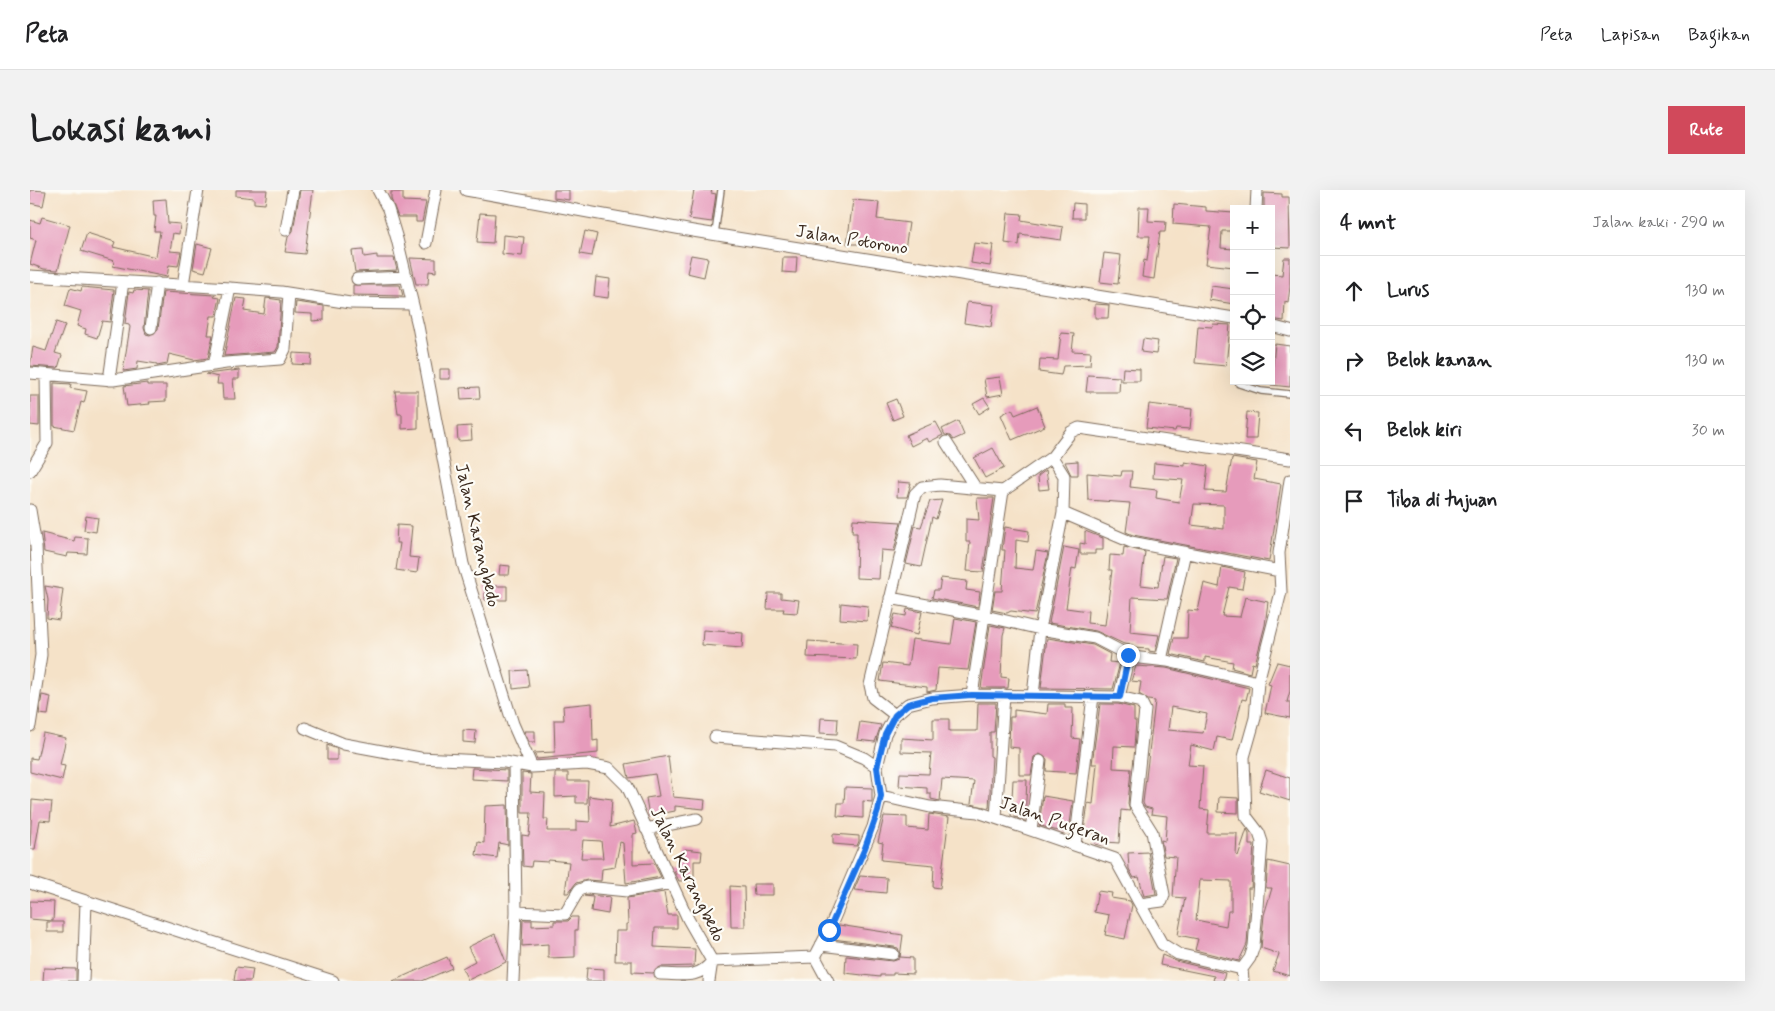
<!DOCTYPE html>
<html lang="id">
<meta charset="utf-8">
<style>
body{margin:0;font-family:Mynerve,sans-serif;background:#f2f2f2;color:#202124}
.controls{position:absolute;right:15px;top:15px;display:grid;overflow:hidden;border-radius:0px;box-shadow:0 5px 20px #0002}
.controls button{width:45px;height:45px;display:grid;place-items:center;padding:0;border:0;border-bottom:1px solid #e0e0e0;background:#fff;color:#202124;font:25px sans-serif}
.stop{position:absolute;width:15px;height:15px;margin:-11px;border:4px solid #1a73e8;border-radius:50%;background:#fff}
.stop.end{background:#1a73e8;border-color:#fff;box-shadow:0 1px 5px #0008}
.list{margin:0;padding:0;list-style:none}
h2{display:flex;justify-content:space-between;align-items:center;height:65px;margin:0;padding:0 20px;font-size:21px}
h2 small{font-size:16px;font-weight:400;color:#757577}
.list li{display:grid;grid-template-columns:32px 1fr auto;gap:15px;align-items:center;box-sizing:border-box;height:70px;padding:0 20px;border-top:1px solid #e0e0e0}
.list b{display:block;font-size:19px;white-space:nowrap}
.list em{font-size:16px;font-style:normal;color:#757577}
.icon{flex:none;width:28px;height:28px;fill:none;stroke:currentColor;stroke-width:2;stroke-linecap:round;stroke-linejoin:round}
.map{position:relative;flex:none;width:1260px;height:791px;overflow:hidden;border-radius:0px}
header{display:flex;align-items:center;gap:30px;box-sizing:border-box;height:70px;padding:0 25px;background:#fff;border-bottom:1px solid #e0e0e0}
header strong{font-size:24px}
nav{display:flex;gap:28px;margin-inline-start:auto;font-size:18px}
.intro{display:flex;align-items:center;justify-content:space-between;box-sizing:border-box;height:120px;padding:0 30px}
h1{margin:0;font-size:35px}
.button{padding:12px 22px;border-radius:0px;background:#d1495b;color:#fff;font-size:18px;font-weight:700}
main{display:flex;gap:30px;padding:0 30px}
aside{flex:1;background:#fff;border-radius:0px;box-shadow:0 5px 20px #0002}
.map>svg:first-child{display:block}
.building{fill:#e69bbb;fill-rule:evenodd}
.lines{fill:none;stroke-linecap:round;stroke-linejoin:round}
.lane-casing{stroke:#7c6a5a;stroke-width:8}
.street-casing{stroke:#7c6a5a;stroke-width:13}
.lane{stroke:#fff;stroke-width:5.5}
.street{stroke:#fff;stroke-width:11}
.route{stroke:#1a73e8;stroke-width:6}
.labels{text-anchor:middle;stroke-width:4.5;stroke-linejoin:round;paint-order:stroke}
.street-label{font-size:18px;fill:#3b2a1e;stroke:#fdfcf7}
</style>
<header>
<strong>Peta</strong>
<nav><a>Peta</a><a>Lapisan</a><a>Bagikan</a></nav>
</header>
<div class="intro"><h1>Lokasi kami</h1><a class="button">Rute</a></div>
<main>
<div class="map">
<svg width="1260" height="791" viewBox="0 0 1260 791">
<rect width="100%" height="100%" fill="#fdfcf7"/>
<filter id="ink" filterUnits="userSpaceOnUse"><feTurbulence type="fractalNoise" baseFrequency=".02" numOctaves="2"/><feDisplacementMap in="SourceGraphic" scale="10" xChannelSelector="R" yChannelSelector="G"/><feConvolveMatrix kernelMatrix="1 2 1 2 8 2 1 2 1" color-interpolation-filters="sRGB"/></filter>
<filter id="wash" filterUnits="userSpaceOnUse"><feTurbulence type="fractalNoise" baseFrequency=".0096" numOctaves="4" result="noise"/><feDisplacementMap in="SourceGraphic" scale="20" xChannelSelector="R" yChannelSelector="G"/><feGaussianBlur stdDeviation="1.12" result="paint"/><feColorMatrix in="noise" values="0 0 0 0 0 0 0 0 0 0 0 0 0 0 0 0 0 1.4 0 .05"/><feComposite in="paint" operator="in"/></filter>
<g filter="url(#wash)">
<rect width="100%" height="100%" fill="#f5e2c8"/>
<g id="blocks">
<path class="building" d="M0,0L16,1L13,16L0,13Z
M206,0H237L235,14L224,13V8L206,6Z
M270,0H283L275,64L255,62L258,47L263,41Z
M524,0H539V10L524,8Z
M664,0H682L681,3L686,4L682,32L659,29Z
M361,2H373V11L396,12L392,32H386V27H368L361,9Z
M1234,3L1252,4V7H1259L1260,58L1241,57V19H1234Z
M136,9L138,33L150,34L149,44L143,43L140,61L151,62L148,76L139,75L137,87L83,76L84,71L51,61L57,43L85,52L83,57L126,67L130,41H124L126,26H124L123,10Z
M823,10L849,12L847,29L879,33L875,59L843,54H817Z
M1043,13L1054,14V28H1042Z
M1144,14L1176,17V21L1204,23V41H1192L1191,58L1204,59V77L1176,74L1181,37L1143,34Z
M1109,17H1119L1118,31L1136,32L1135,42H1130L1124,89L1112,87L1114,70L1117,71L1120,46H1108Z
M450,23L465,24L463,53L447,52Z
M978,23L992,24L991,30L1033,37L1031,50L990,44L989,55L975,53Z
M12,27L40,35L28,80L14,79L0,74L6,50L0,48V30L10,33Z
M555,41L567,44L562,66L550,64Z
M473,45L494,47L492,66L472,64Z
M944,53L963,55L960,76L941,73Z
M167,54L182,58L175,82L163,79Z
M333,60L334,67L347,65V68H364L367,80L325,82L322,61Z
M1074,63L1091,65L1088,94L1070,92Z
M661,65L678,68L674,87L657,83Z
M753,67H767L766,83L752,82Z
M380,68L406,69V82L399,81L398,94H386Z
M1254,68H1260V97L1258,113L1255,112L1254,131L1241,129V84L1252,85Z
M566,87L580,89L578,108L564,106Z
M323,95H370L373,106L323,105Z
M1181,96L1204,99V114L1179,110Z
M52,97L84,100L80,132L72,131L67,148L55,144L56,139L47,136L51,121L35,116L40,98L51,101Z
M104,100L118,101L114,138L116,144L120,145L128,139L133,102L185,105L184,107L190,108L186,126H181L178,145H183L178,168L164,170L139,164L137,174L127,176V174L108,171L107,179L93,181L100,137L99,135L95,134L99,102L103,103Z
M206,108L216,109L214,121L234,124L236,108L251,110L248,157L245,162L194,166Z
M266,112L294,116V130L282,131V124L265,123Z
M937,112L964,115L961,137L934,133Z
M1065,114L1079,115L1078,128H1065Z
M26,132L35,135L25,163L32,165L28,178L0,176L3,157L16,161Z
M1183,134L1200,135L1196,176L1165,173L1168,136L1182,137Z
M1031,143L1044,144L1042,161L1061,162L1060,175L1033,176L1031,185L1009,182L1010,169L1028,170Z
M1113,149L1128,151L1126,164L1111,162Z
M1245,154L1260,156V197L1241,195Z
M263,163L282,164L281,175L262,174Z
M1093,178L1110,179V191H1092Z
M410,179H420V189H410Z
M209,180V189H203L205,209H193L192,194H187L188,187L176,184Z
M1058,185L1090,187L1089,202H1056Z
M970,187L973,204L957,207L954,189Z
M24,193L41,194L40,198L57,201L54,213L51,212L44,240L24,236Z
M117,193V195H136V211L119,212L120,214L97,216L94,196Z
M449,197L450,208L431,209L430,198Z
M365,201H388V238L372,239V224H368Z
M0,206H9V236L0,235Z
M954,208L960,217L949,224L943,214Z
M866,209L873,226L863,230L856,213Z
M1119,214L1162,219L1160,239L1146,238L1145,241L1116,238Z
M1007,216L1015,236L982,250L971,225L982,219L985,225Z
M1217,222L1228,223L1226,249H1215Z
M928,231L934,245L923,250L920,246L915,245L912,239Z
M906,232L913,245L899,252L897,248L881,256L876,245Z
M441,236L442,250L428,251L427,237Z
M963,258L974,278L955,288L944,268Z
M1202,268L1227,272L1224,289L1251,294L1239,371L1103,345L1096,342L1100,313L1058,310L1057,283L1091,286L1092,281H1102L1100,297L1127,300L1126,308L1149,312L1153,290L1123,288L1124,273L1155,276V272L1178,276L1175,301L1196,302ZM1164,314L1194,315V339L1161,335Z
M1048,271V285H1041L1035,272Z
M1016,280L1019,299L1009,300L1008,286Z
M868,292L881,293L877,307H867Z
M947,308H964L953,382L937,381L940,352H936V329L949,330Z
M912,310L906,329L902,327L891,377L876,374L885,336L891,337L900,311Z
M56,326L68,328L66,342L54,340Z
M823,329L871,332L864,361L851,360L849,389L826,388L827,343H822Z
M367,335L382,336L379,367L389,368L387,383L366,380L370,353H366Z
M975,337L999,341L998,352L986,350L985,378L1003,380L1006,361L1018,363L1005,424L981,421L977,423L962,420L965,401H972L975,360H972Z
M1055,341L1073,348V360H1065V364H1050V353L1055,354Z
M12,343L44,351L45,347L58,348L57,364L38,363L37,367L14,362Z
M1034,357L1049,360L1046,379L1042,378L1036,418L1058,421L1057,433L1075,435L1082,380H1079L1080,365L1093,366L1094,357L1115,362L1111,395L1128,397L1133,366L1146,368L1137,409L1102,407L1100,442L1129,445L1125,462L1119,461V459L1102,458V455L1094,454L1066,441L1019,433Z
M470,375L480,376L479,385H469Z
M1192,377L1215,382L1212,399L1199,397L1192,426L1210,427L1215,407L1238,412L1235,435L1225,474L1222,473L1220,483L1202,478L1203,472L1175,467V472L1140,464L1144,448H1157L1158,420L1168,421L1174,393L1189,397Z
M911,388L937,391L936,400L950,402L948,417L902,408L904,400H909Z
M15,396L33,399L29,430L17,428L18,410Z
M455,396H477V410H455Z
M738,403H751V408L769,410L767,423L753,422L754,419H737Z
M811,413L838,416L837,431L810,429Z
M877,419L892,422L887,445L861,438L865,424L876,426Z
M925,428L946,432L938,480L908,478L906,500L897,502V497L850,491L853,473L878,476L882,449L921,454Z
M960,435L975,438L973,445L971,487L979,488L978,498H951Z
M673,440L713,443L712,458L672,455Z
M1017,448L1063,455L1080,464L1079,472L1090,473L1083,499L1011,498Z
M778,451L827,454L826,469L777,467Z
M1247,472L1260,475V501L1257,512H1260V528L1235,523L1241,495L1238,494Z
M1106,476L1136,478L1219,498L1216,510L1212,509L1202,550L1187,547L1184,561L1161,555L1158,575L1173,576L1170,619L1179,620L1177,643H1207L1206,665L1208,666L1217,639L1219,643V655H1224L1221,698H1218L1219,724L1217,754L1209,771L1165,760L1168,749L1148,745L1155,708L1143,707L1146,667L1134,666L1131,650L1135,651L1137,626L1121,624L1122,619L1115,617L1113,613L1125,511L1118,510L1109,504L1111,492L1101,491ZM1141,517L1177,524L1173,543L1138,540ZM1170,690L1201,691V721H1198L1196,736L1166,730Z
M497,480L499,497L483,499L482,481Z
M12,505L21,507L18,525L9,524Z
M562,513L563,551L568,550V563L507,569L504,563L525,562L524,530H534L533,516Z
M948,513H966L964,542H960V566L962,567L959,618L941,614L944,591L912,589L910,611L901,609V603H897V598L869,596L870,583L899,584L901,563L871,562V548L903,550V529H919V541H947Z
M1018,514H1035V518H1043L1042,548L1050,549L1046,583L1016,581L1017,569L1010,564L1004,567L1001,585H989V558L979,557L980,527H984V520L1017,524Z
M1070,514H1088L1104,518V531H1106L1104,557L1084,556L1083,578L1101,579L1098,614L1100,621L1091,620L1089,653L1076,652V657L1065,654L1066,643L1054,641L1058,613L1063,614L1067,574H1062Z
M791,528L808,529L807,544L790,543Z
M830,532L851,535L845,552L827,550Z
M433,540L446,541L445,553L433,552Z
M494,541H505V552H499Z
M13,543L36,548L30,575L35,576L32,590L0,582V568L7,569Z
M297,555L307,559V570H297Z
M638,566L643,607L675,610L674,619L645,616V621L619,626L616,608L629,606L625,584L599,588L596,574Z
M442,578L477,580V591L441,589Z
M1236,580L1260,588V611L1229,601Z
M492,583L501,584L500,602L515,603L514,629H518L517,641H546V631L560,632L559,606L582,609L580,637L604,631L607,643L603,644V674L624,673L631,687L596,693L593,653L590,652L585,677L572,679L571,691L557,690L546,693L538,703H535L539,672L519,670L518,672L502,671L501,677L493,676L492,645L499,646L501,623H492ZM553,650L571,651L573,668H551Z
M525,583H538V591H558L557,613H546V606L525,607Z
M983,590H997L995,630L981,626Z
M815,597L842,598V612L833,611V628L807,626L808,613H814Z
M1013,606L1043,611L1039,642L1024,640L1009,635Z
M1189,607L1208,608V623L1188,622Z
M2,610L22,612L20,631L10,630L5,659H0Z
M477,615L478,655L469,653L467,668L446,665L448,652L454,653L455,616Z
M899,624L919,627L910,698L903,697L904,675L851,670L853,653L848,652L854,626L877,627V638L898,640Z
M803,644L829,646V651L827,656L803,654Z
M655,659L672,661L671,671H664V690L649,691L644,681H653Z
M1118,662L1126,704L1114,706L1109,687L1104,688L1099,679L1098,663Z
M1238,671L1260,676V786L1243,781L1249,764L1231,758L1234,725L1242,698H1236Z
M830,686L857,688L856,703L824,700Z
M723,694H743V705H724Z
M700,696L714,697L715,737H701Z
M1068,701L1082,703L1081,708L1100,711L1102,715L1095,749L1075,745L1079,725L1064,722Z
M634,702L638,725H647V738H625L624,757L665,759L664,776L630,777L623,783L602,782V771H585L586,741H596V734H598L597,708Z
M558,705L580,707L578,724L561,721L563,707L554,706Z
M0,711L24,712L23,731L0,729Z
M542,727H548L547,740H545V767L518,768V754L492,756L493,730H502V736L524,735V731H538Z
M17,732H33V742H17Z
M809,735L873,745L870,767L883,768V784L863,783V785H850V787L815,783L816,766L863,771L869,769L870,764L868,758L864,757L803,749Z
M465,744L476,772L438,790L432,778L445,771L438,757Z
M1132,765L1146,771L1195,783L1193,791H1183L1184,786L1130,775Z
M417,767L422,778L392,791H363Z
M206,777L223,779L221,791H204Z
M14,778L46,779V791H13Z
M557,778L574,779V791H556Z"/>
</g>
</g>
<g filter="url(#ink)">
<use href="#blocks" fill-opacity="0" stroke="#7c6a5a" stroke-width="1"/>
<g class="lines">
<g class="lane-casing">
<path id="lane" d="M685,44L691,0
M1209,194L1231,201L1260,204"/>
</g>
<g class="street-casing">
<path id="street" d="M348,0L358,19L367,49L388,136L433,374L483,534L502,577
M436,0L663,41L1204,128
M1226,19L1227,0
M256,40L263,0
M396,53L406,0
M0,86L200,98L251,102L320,113L382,114
M327,89L376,87
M153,95L168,0
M1241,136L1260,141
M121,138L127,93
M184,175L200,98
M0,183L83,190L196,173L250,169L255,159L259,104
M79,190L93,92
M916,252L945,297
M0,281L17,253L16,185
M0,320L6,356L11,465L0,536
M1033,323L1101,352L1250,381
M860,408L955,426L1010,439L1065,448L1102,467L1137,471L1228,492
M1131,470L1155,362
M942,505L973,301
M1003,506L1010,439L1033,323L1034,286L1022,267
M1089,507L1096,478L1102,467
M865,525L843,508L840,495L885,304L892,297L910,295L973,301L1022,267L1041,242L1049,238L1260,269
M275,538L314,554L390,568L475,572L502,577L557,574L579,578L597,596L658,729L682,771C669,790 650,784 630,784
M685,547L805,556L834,568L847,577
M851,606L900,617L948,622L1085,669L1132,754L1148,764L1212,779L1213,791
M966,628L974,505
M616,639L667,629
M1001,640L1010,571
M1045,655L1063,506
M0,693L303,791
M486,722L535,724L549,700L557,697L597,701L640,693
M791,755L863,764
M785,767L799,740L843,637L851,606L847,577L855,544L865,525L878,514L902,508L942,505L1089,507L1111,512L1115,520L1105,615L1122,642L1134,705L1132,711L1110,714
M1212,779L1220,768L1224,756L1232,652L1229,643L1216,626L1214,567L1225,528L1228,492L1251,402L1249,363L1260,290
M53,791L56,712
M483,791L486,722L484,574
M679,791L682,771L785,767L798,791"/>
</g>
<use href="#lane" class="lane"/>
<use href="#street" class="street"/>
</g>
</g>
<g class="lines" filter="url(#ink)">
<path class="route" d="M799,740L835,658L848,621L851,606L847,577L855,544L865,525L878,514L902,508L942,505L1090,507L1096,478L1102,467L1098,465"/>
</g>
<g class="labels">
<g class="street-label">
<text transform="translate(822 49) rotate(9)" y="6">Jalan Potorono</text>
<text transform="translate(448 345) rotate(77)" y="6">Jalan Karangbedo</text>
<text transform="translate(1025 630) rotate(19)" y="6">Jalan Pugeran</text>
<text transform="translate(658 684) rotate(64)" y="6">Jalan Karangbedo</text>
</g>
</g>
</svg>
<div class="controls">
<button>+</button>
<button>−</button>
<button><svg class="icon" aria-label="locate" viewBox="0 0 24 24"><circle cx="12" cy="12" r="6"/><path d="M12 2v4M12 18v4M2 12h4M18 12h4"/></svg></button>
<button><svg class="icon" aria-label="layers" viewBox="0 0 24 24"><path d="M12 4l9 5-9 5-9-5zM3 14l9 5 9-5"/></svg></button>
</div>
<div class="stop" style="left:799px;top:740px"></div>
<div class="stop end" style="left:1098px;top:465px"></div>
</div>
<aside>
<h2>4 mnt<small>Jalan kaki · 290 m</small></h2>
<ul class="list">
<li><svg class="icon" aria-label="ahead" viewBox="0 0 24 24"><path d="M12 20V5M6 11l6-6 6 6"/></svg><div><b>Lurus</b></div><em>130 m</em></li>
<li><svg class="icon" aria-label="right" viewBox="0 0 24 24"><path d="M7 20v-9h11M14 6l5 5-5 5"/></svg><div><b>Belok kanan</b></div><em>130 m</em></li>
<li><svg class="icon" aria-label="left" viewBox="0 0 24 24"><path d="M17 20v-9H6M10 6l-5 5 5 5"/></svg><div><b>Belok kiri</b></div><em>30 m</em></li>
<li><svg class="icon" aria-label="arrive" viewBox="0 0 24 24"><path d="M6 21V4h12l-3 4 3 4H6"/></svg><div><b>Tiba di tujuan</b></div></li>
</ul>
</aside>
</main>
